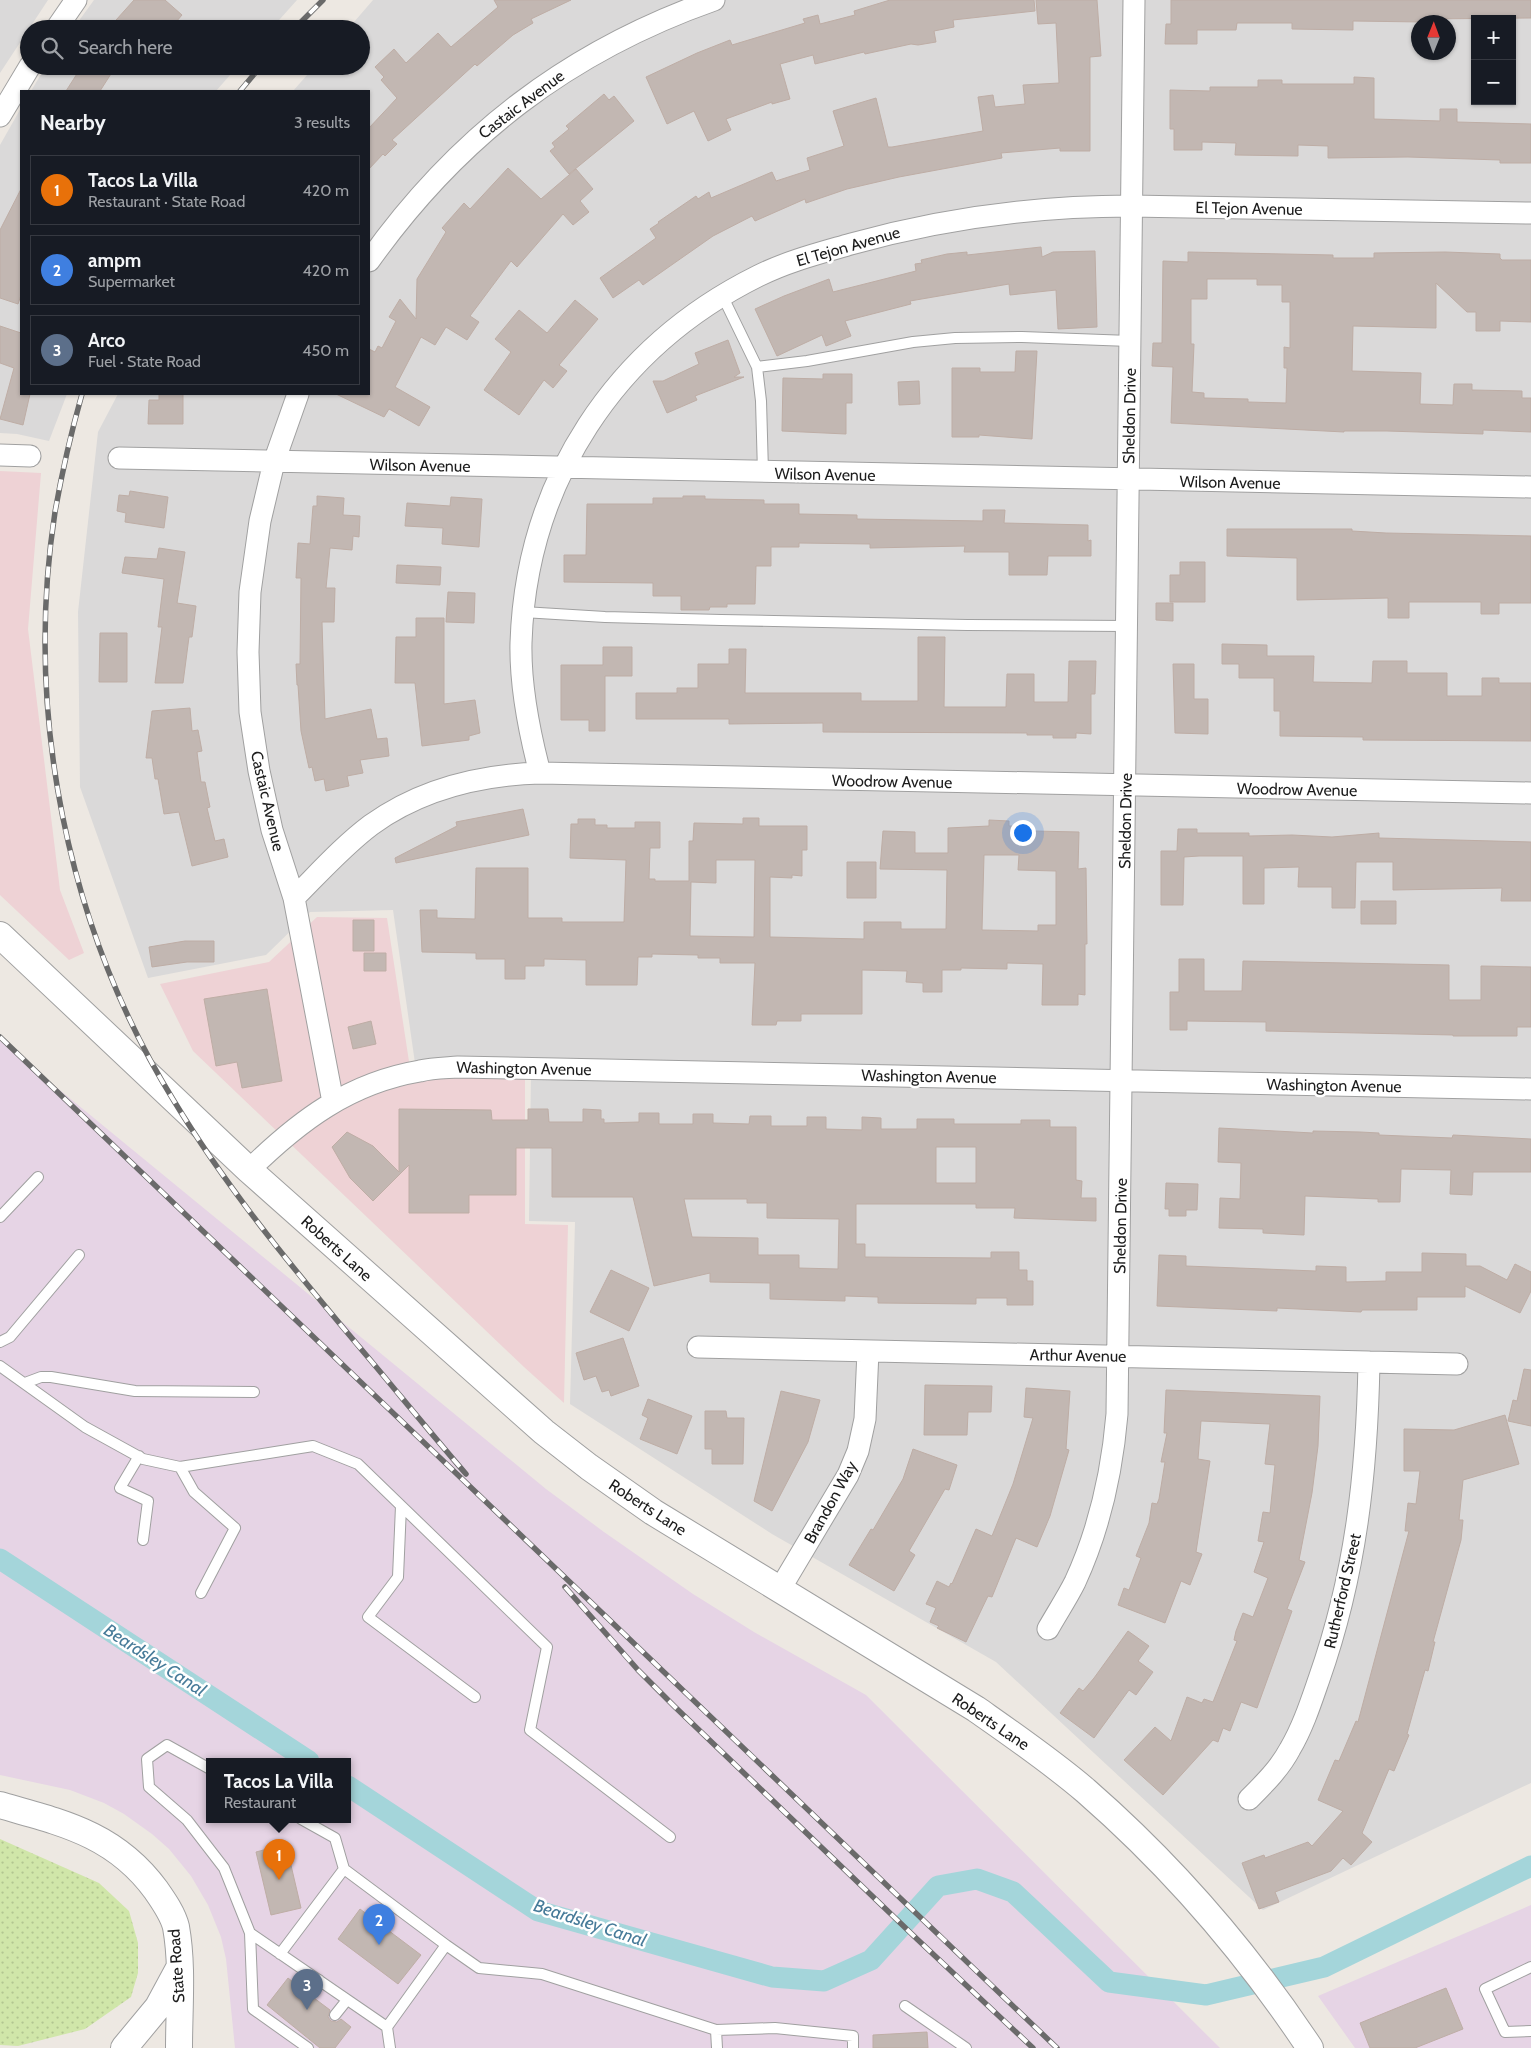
<!DOCTYPE html>
<meta charset="utf-8">
<style>
body{margin:0;font-family:Cabin,sans-serif;background:#242831;color:#f1f3f6}
.controls{position:absolute;right:15px;top:15px;display:grid;overflow:hidden;border-radius:0px;box-shadow:0 1px 4px #0004}
.controls button{width:45px;height:45px;display:grid;place-items:center;padding:0;border:0;border-bottom:1px solid #363941;background:#171b24;color:#f1f3f6;font:25px sans-serif}
.compass{position:absolute;left:1411px;top:15px;width:45px;height:45px;border-radius:50%;background:#171b24;box-shadow:0 1px 4px #0004;rotate:1deg}
.you{position:absolute;left:1022px;top:832px;width:18px;height:18px;margin:-12px;border:4px solid #fff;border-radius:50%;background:#1a73e8;box-shadow:0 0 0 8px #1a73e833}
.badge{display:grid;place-items:center;width:32px;height:32px;border-radius:50%;background:#ea580c;color:#fff;font-size:16px;font-weight:700}
.pin{position:absolute;translate:-50% -41px;filter:drop-shadow(0 1px 2px #0008)}
.pin::after{content:'';position:absolute;top:26px;width:18px;height:15px;background:inherit;clip-path:polygon(0 0,100% 0,50% 100%)}
.popup{position:absolute;left:206px;top:1758px;width:145px;height:65px;box-sizing:border-box;display:grid;place-content:center;border-radius:0px;background:#171b24;filter:drop-shadow(0 1px 4px #0005);font-size:16px;white-space:nowrap;color:#9ea1a6}
.popup b{font-size:19px;color:#f1f3f6}
.popup::after{content:'';position:absolute;left:50%;top:100%;margin-left:-10px;border:10px solid transparent;border-top-color:#171b24}
.list{margin:0;padding:0;list-style:none}
h2{display:flex;justify-content:space-between;align-items:center;height:65px;margin:0;padding:0 20px;font-size:21px}
h2 small{font-size:16px;font-weight:400;color:#9ea1a6}
.list li{display:grid;grid-template-columns:32px 1fr auto;gap:15px;align-items:center;box-sizing:border-box;height:70px;margin:0 10px 10px;padding:0 10px;border:1px solid #363941;border-radius:0px}
.list b{display:block;font-size:19px;white-space:nowrap}
.list p{margin:0;font-size:16px;white-space:nowrap;color:#9ea1a6}
.list em{font-size:16px;font-style:normal;color:#9ea1a6}
.icon{flex:none;width:28px;height:28px;fill:none;stroke:currentColor;stroke-width:2;stroke-linecap:round;stroke-linejoin:round}
.map{position:relative;flex:none;width:1531px;height:2048px;overflow:hidden}
.search{position:absolute;background:#171b24;box-shadow:0 1px 4px #0004;left:20px;top:20px;width:350px;height:55px;display:flex;align-items:center;gap:12px;box-sizing:border-box;padding:0 18px;border-radius:28px;color:#9ea1a6;font-size:19px}
.panel{position:absolute;background:#171b24;box-shadow:0 1px 4px #0004;left:20px;top:90px;width:350px;height:305px;border-radius:0px}
.map>svg:first-child{display:block}
.residential{fill:#dad9d9;fill-rule:evenodd}
.commercial{fill:#eed2d5}
.industrial{fill:#e6d4e5;fill-rule:evenodd}
.grass{fill:url(#grass-dots)}
.lines{fill:none;stroke-linecap:round;stroke-linejoin:round}
.canal{stroke:#a4d5da;stroke-width:21}
.building{fill:#c2b7b2;stroke:#beada5;fill-rule:evenodd}
.service-casing{stroke:#a0a0a0;stroke-width:12}
.minor-casing{stroke:#a0a0a0;stroke-width:23}
.tertiary-casing{stroke:#a0a0a0;stroke-width:28}
.service{stroke:#fff;stroke-width:10}
.minor{stroke:#fff;stroke-width:21}
.tertiary{stroke:#fff;stroke-width:26}
.rail-casing{stroke:#6a6a6a;stroke-width:5.5}
.rail{stroke:#fff;stroke-width:4;stroke-dasharray:11;stroke-linecap:butt}
.labels{text-anchor:middle;stroke-width:5;stroke-linejoin:round;paint-order:stroke}
.street-label{font-size:16px;fill:#1c1c1c;stroke:#fff}
.water-label{font-size:18px;font-style:italic;fill:#477b99;stroke:#fff}
</style>
<div class="map">
<svg width="1531" height="2048" viewBox="0 0 1531 2048">
<defs>
<pattern id="grass-dots" width="8" height="8" patternUnits="userSpaceOnUse" patternTransform="scale(1.25)"><rect width="8" height="8" fill="#d0e6a9"/><path d="M2 2h.1M6 6h.1" fill="none" stroke="#b2c591" stroke-width="1.8" stroke-linecap="round"/></pattern>
</defs>
<rect width="100%" height="100%" fill="#ede8e2"/>
<path class="residential" d="M0,0H48L0,73Z
M94,0H297L271,29H73Z
M373,0H1531V1783L1263,1910L996,1662L772,1534L570,1404L575,1222L529,1221L531,1072L417,1077L393,910L310,912L266,955L148,978L80,787L78,612L98,432L118,394H369V91H293L315,66H361V29H348ZM1475,19H1512V101H1475ZM1418,22H1448V52H1418Z
M46,66H238L216,91H31Z
M21,108V394H67L49,441L17,434L0,433V145Z"/>
<path class="commercial" d="M0,471L41,473L28,629L60,890L84,953L69,960L0,895Z
M317,917L387,918L412,1081L446,1076L525,1077V1224L568,1225L564,1403L524,1367L193,1051L160,984L269,962Z"/>
<path class="industrial" d="M0,1041L546,1489L604,1532L693,1594L754,1632L866,1695L1220,2048H235L226,1959L221,1937L208,1905L191,1876L169,1849L152,1834L124,1814L104,1803L70,1790L0,1775ZM210,1761H348V1819H210Z
M1531,1905V2048H1355L1318,1996Z"/>
<path class="grass" d="M0,1839L99,1883L129,1911L138,1943V1973L131,1997L85,2029L18,2046L0,2045Z"/>
<g class="lines">
<path class="canal" d="M0,1559L309,1761
M348,1786L538,1911L772,1977L824,1981L871,1960L938,1886L977,1879L1013,1892L1109,1982L1206,1995L1324,1967L1531,1866"/>
</g>
<path class="building" d="M134,0H165L182,15L170,29H108Z
M494,0H571L531,19L533,23L513,35L477,66L475,64L392,140L397,144L385,156L383,154L369,169V128L397,98L381,80L384,77L375,67L394,49L406,63L438,33L451,47L498,7Z
M890,0H1034L1035,11L953,20L954,27L934,31L936,42L918,45L911,44L865,54L864,52L815,64L813,55L780,64L790,99L772,104V102L726,119L731,130L708,141L694,111L667,124L646,77L697,53L730,40L732,45L805,23L803,19L818,15L820,24L855,15L854,11Z
M1036,0H1097L1101,56L1090,57V151H1060V148L1001,153L1002,158L899,177L847,189L806,203L805,199L755,221L752,216L713,236L643,285L639,280L613,298L600,278L656,238L650,229L659,223L658,222L696,196L698,199L709,192L711,198L772,172L776,181L810,170L807,158L844,146L833,111L876,98L888,147H892L983,131L978,97L993,95L995,107L1025,104L1023,85L1059,83L1056,23L1038,24Z
M1171,0H1531V18L1422,19V22L1353,21V30L1292,29V23H1237L1236,30H1197V44H1165L1166,24H1171Z
M82,66H116L100,91H66Z
M1354,77L1374,78V119L1440,121V109H1457V122L1531,124V163H1500V160L1408,157L1328,158V146L1298,145V156L1235,155L1236,143L1202,142V150H1174V129H1170V90L1210,91V87H1258V80H1282V84H1354Z
M604,94L609,100L614,96L634,121L569,174L550,151L555,147L552,143L569,129L566,126Z
M508,168L541,199L576,169L593,189L580,201L589,212L573,225L563,214L517,267L511,261L470,316L479,322L467,340L446,327L435,345L421,337L395,387L430,407L419,426L389,409L384,417L336,394H369V349L375,352L378,346L382,348L396,321L389,317L400,299L416,319L417,279L446,232L442,228L464,203L470,209Z
M21,189V295L18,304L0,298V230Z
M1041,247L1042,257L1053,252L1095,251L1097,327L1058,329L1056,290L1010,295L1009,284L910,301L911,304L845,321L851,336L826,346L822,335L777,356L755,309L784,296L829,279L833,292L916,271L915,264L922,263L921,260L947,254L967,252V255Z
M1188,252L1333,255V258H1374V253L1445,252L1500,254V258L1502,260H1531V322L1500,321V331H1476V312H1467L1436,283V328L1353,326L1352,371L1421,373L1420,404L1453,405L1454,384H1472V390L1522,391V398H1531V432L1483,430V434L1387,431H1344V432L1171,423L1173,367L1152,366L1153,343H1162L1163,261L1188,262ZM1207,279H1257V285H1282V302H1290V348L1284,347V368H1287L1286,403L1248,402V399L1204,398V393L1192,392L1194,344H1191V299H1207Z
M575,300L598,319L559,365L567,371L553,388L544,380L519,415L484,390L511,352L495,339L519,310L547,333Z
M0,326L21,333V394H30L23,425L0,419L14,368L0,363Z
M728,340L740,373L734,377H744L695,396L697,400L667,413L653,381H663L699,364L695,353Z
M1016,351H1037L1032,439L979,435V437H952V368H980V372H1015Z
M823,374H852V403H846V434L782,431L783,378L823,379Z
M919,381L920,404L899,405L898,382Z
M159,394H183V424H148L149,400H159Z
M130,491L168,497L164,528L125,522L126,513L117,511L119,495L129,496Z
M317,496L344,498L343,515L360,516L359,537L353,536L352,550L330,548L326,588H335L334,622H322L325,719L371,709L377,739L387,738L389,756L360,760L363,773L347,776L349,786L326,791L324,779L315,781L312,767L309,768L301,731L298,685H297L296,664H300L301,578H296L298,543L310,544L313,506H317Z
M683,496H705V499L764,500V504H799V514L857,515V519L983,521V510H1005L1004,523L1088,525V541L1091,540V556H1048L1047,575H1009V552H964L965,546L870,548V544L799,543V547H771V566H756L755,604H727V607H710L709,610H681V596H653V583L564,582V555H586L587,504H653V498H683Z
M451,497L482,499L479,547L442,544L443,528L405,526L407,503L450,506Z
M1227,529H1352V531L1386,533L1531,536V603H1499V614H1481V602H1409V618H1388V598L1297,600V558L1227,556Z
M159,548L185,552L177,603L196,606L192,637H189L183,683H155L162,627H158L164,579L122,573L125,557L157,559Z
M1180,562H1205V602H1170V575H1180Z
M397,565L441,567L440,585L396,583Z
M448,592L475,593L474,623L446,622Z
M1156,603H1173V621L1156,620Z
M416,618H444V704L475,700L480,733L469,736V740L422,746L415,683H395L396,637H416Z
M100,633H127V682H99Z
M918,637H945L944,707H1006L1007,674H1034V702H1068L1069,661H1096L1095,694H1091V734L1076,733V738H1053V735H1027V733L823,732V723L729,724V719H636V693H677V688H698V664H729V649H746L745,693H861V701H918Z
M1222,644L1267,645V656H1314L1313,682L1372,683L1373,661H1407V673H1447V696H1482V678H1499V683H1531V741L1363,740V737L1280,736V711H1274V678H1239V664H1222Z
M603,647H632V676H605V731H589V720H561V665H603Z
M1173,664H1194V699H1208V734L1175,733Z
M190,708L192,731L198,730L202,751L197,752L201,782H205L210,807L207,808L215,841L224,839L228,857L192,866L179,812L164,814L158,779H155L152,758H146L152,711Z
M523,809L529,835L396,863L395,858L457,826L456,822Z
M743,818H759V826H807V850H802V876L792,875V878L770,877V937L864,939V922H901V929H946L947,870L880,869L883,831L915,832V853H948V828L989,826V820L1009,821V826H1022V830H1034V831L1079,832L1078,869L1086,868L1087,944H1085V995L1078,994V1005H1042L1043,964L1007,963V969L961,968V970H942V992H923V983L906,982L907,971L862,970V1014H801V1021H777L776,1025H752L755,963H720V958H698V955L652,954V957H638L637,985H586V960L544,959V966H525V979H505V959H476V953L422,952L420,910H437V918L475,919L476,868H528V918H562V922H624L626,860L570,858L571,824H578V819H595V825H607V828H635V822H660V848H650L649,879H655V881H689V841H693L694,823L743,824ZM984,855H1019L1018,870L1056,871V925H1038V931L982,930ZM716,860H755L754,937L690,936L691,882L716,883Z
M1178,829H1197V833H1249V836L1292,835L1332,837L1379,833V838L1531,842V901H1501L1502,888L1393,890V862H1356L1355,908H1332V887H1298L1299,867L1264,868V904H1243V856H1199L1184,857L1183,905H1161V851H1177Z
M847,862H876V898H847Z
M1361,901H1396V924H1361Z
M353,920H374V951H353Z
M185,941H214V962H187L152,967L149,947Z
M364,953H386V971H364Z
M1179,959H1204V991H1242L1243,961L1449,965V1000H1481V966L1531,967V1027H1517V1036H1453V1035L1266,1031V1022L1187,1021V1030H1170V992H1179Z
M267,989L282,1081L242,1088L237,1062L216,1066L204,999Z
M371,1021L376,1044L353,1049L348,1027Z
M399,1109L491,1110L492,1120H528V1109H548L549,1122H583V1109L601,1110V1119H604V1123L639,1122V1113H659V1124H693V1114H713V1123L749,1124L750,1116H771V1126H807V1117H826V1129L862,1130V1117L881,1118V1129H917V1119H954V1124H1021V1120H1050V1127H1076V1180L1082,1181L1081,1198H1096V1221L1014,1218L1015,1208H976V1204H856V1244H865V1257L991,1258V1252H1019V1270H1027V1281H1033V1305H1007V1298H976V1304L878,1303V1297L845,1296V1301L770,1299V1283L710,1282V1273L654,1286L633,1197H552V1148H516V1195H469V1213H409V1165L373,1201L350,1178L332,1147L347,1132L373,1146L399,1172ZM936,1147H976V1183H936ZM684,1199H747V1203H767V1218L839,1219L838,1269L799,1268V1255H758V1238L692,1237Z
M1219,1128L1313,1133V1131L1360,1132L1379,1133V1135L1452,1138L1453,1135L1531,1139V1172H1473L1472,1195L1450,1194L1451,1170L1401,1169L1400,1202H1378V1199L1305,1196L1304,1235L1263,1233V1229L1219,1228L1220,1198L1240,1199L1241,1163L1218,1162Z
M1166,1183L1198,1184L1197,1210H1186V1216H1169V1209H1165Z
M1422,1253L1466,1254V1266H1480L1507,1280L1515,1264L1531,1272V1291L1520,1313L1465,1286V1297H1417V1310H1362L1361,1312L1277,1308V1311L1157,1306L1159,1255L1186,1256V1266L1316,1271V1266L1346,1267V1282L1386,1281V1272H1422Z
M611,1270L649,1288L629,1331L590,1312Z
M623,1338L639,1386L611,1396L609,1390L602,1392L596,1376L584,1380L576,1353Z
M1524,1369L1531,1370V1426L1508,1421L1513,1400L1517,1401Z
M925,1385L992,1386L991,1412H968L967,1435H924Z
M1026,1388L1070,1391L1066,1449L1069,1450L1050,1516L1037,1547L1016,1538L992,1597L988,1596L966,1642L937,1628L939,1626L930,1622L936,1608L926,1604L937,1581L949,1587L951,1583L952,1584L976,1529L992,1536L1013,1484L1033,1418L1024,1417Z
M1166,1390L1320,1396L1318,1446L1312,1493L1299,1560L1305,1562L1287,1609L1292,1611L1257,1708L1241,1702L1230,1731L1223,1728L1218,1742L1213,1740L1163,1795L1124,1760L1155,1727L1171,1741L1187,1697L1202,1703L1204,1699L1213,1702L1237,1641L1234,1640L1236,1631L1243,1613L1253,1617L1268,1578L1254,1572L1264,1542L1258,1541L1263,1512L1270,1513L1275,1465L1265,1464L1270,1424L1201,1421L1198,1459L1210,1461L1196,1552L1202,1554L1190,1585L1181,1581L1165,1623L1118,1605L1124,1588L1129,1590L1141,1558L1136,1556L1149,1523L1152,1503L1157,1504L1159,1499L1165,1462H1161L1167,1433H1164Z
M781,1391L820,1400L808,1442L772,1511L754,1501Z
M648,1399L692,1416L677,1454L640,1439L648,1418L642,1415Z
M705,1411H726L727,1418H744L743,1464H712V1449H705Z
M1505,1415L1519,1464L1463,1480L1459,1520H1463L1461,1540L1433,1642H1435L1428,1671L1425,1670L1414,1709L1407,1734L1409,1735L1394,1771L1389,1769L1362,1833L1372,1842L1351,1865L1343,1858L1331,1871L1275,1892L1279,1902L1259,1909L1242,1863L1264,1855L1265,1858L1308,1842L1312,1846L1343,1811L1318,1800L1335,1760L1339,1761L1356,1721L1358,1722L1409,1531H1405L1408,1503L1416,1504L1420,1471H1404V1429L1454,1430Z
M913,1449L957,1465L949,1490L945,1489L909,1551L915,1555L894,1591L849,1565L871,1529L873,1530L903,1479Z
M1128,1631L1149,1646L1138,1661L1153,1672L1136,1695L1129,1690L1094,1738L1060,1713L1079,1688L1083,1691L1094,1678Z
M286,1844L301,1908L271,1915L256,1852Z
M360,1909L421,1955L398,1984L338,1939Z
M288,1978L303,1990L302,1996L304,2000H310L314,1998L330,2010L328,2017L331,2021L337,2022L341,2019L351,2027L335,2048H320L267,2005Z
M1446,1988L1463,2029L1415,2048H1370L1360,2023Z
M927,2032L928,2048H873V2035Z"/>
<g class="lines">
<g class="service-casing">
<path id="service" d="M722,295L757,367L761,401L763,472
M757,367L807,361L913,342L955,338L1022,337L1130,341
M523,612L605,617L721,620L967,625L1127,626
M0,1217L38,1177
M0,1342L10,1337L79,1255
M0,1366L85,1427L143,1459L180,1467L313,1446L358,1464L547,1647L530,1730L670,1837
M25,1383L41,1377H51L135,1391L254,1392
M139,1456L120,1488L148,1501L143,1540
M180,1467L194,1492L235,1528L201,1593
M401,1506L398,1577L368,1617L475,1697
M210,1769L167,1745L147,1759L149,1787L187,1820L224,1868L250,1933L253,2009L308,2048
M301,1819L335,1838L344,1869L446,1945L387,2027L390,2048
M250,1933L387,2027
M446,1945L479,1968L542,1974L716,2030L717,2048
M280,1954L344,1869
M1531,1967L1485,1989L1505,2032L1531,2031
M308,1994L319,1980
M905,2006L966,2048
M335,2015L347,2000
M716,2030L775,2028L853,2036V2048"/>
</g>
<g class="minor-casing">
<path id="minor" d="M56,29L76,0
M0,116L30,66
M369,261C458,136 569,51 714,0
M298,394L274,462L260,521L250,592L248,652L250,712L259,771L272,830L294,898L333,1102
M0,455L30,456
M119,458L1531,487
M540,773C529,731 520,687 521,643C526,482 615,347 758,276C788,261 820,253 851,244C944,218 1034,206 1131,206L1531,213
M294,898C319,873 343,846 371,825C421,789 479,775 540,773L1531,793
M249,1170C299,1121 349,1083 420,1071C432,1068 445,1068 458,1067L1531,1089
M698,1347L1457,1364
M780,1589L848,1475L858,1451L865,1419L868,1351
M1048,1629C1057,1613 1067,1598 1075,1582C1100,1528 1112,1473 1117,1414L1134,0
M1249,1799C1265,1783 1280,1768 1290,1749C1303,1727 1311,1702 1319,1679C1356,1574 1367,1472 1369,1362"/>
</g>
<g class="tertiary-casing">
<path id="tertiary" d="M0,935L249,1170L544,1432L589,1467L653,1512L976,1709C1013,1735 1051,1761 1086,1791C1172,1866 1247,1953 1310,2048
M0,1805C63,1823 115,1834 156,1890C163,1900 173,1914 176,1927C183,1966 179,2008 179,2048
M124,2048L158,2007L178,1970"/>
</g>
<use href="#service" class="service"/>
<use href="#minor" class="minor"/>
<use href="#tertiary" class="tertiary"/>
<g class="rail-casing">
<path id="rail" d="M294,29L323,0
M240,91L261,66
M82,394C71,433 62,472 55,512C24,713 67,928 174,1101C231,1195 301,1278 372,1362C403,1399 434,1437 466,1474
M0,1037L1057,2048
M565,1587L638,1670L675,1707L917,1939L1033,2048"/>
</g>
<use href="#rail" class="rail"/>
</g>
<g class="labels">
<g class="street-label">
<text transform="translate(521 104) rotate(-37)" y="6">Castaic Avenue</text>
<text transform="translate(1249 208) rotate(1)" y="6">El Tejon Avenue</text>
<text transform="translate(848 246) rotate(-16)" y="6">El Tejon Avenue</text>
<text transform="translate(1129 416) rotate(-89)" y="6">Sheldon Drive</text>
<text transform="translate(420 465) rotate(1)" y="6">Wilson Avenue</text>
<text transform="translate(825 474) rotate(1)" y="6">Wilson Avenue</text>
<text transform="translate(1230 482) rotate(1)" y="6">Wilson Avenue</text>
<text transform="translate(892 781) rotate(1)" y="6">Woodrow Avenue</text>
<text transform="translate(1297 789) rotate(1)" y="6">Woodrow Avenue</text>
<text transform="translate(268 801) rotate(77)" y="6">Castaic Avenue</text>
<text transform="translate(1125 821) rotate(-89)" y="6">Sheldon Drive</text>
<text transform="translate(524 1068) rotate(1)" y="6">Washington Avenue</text>
<text transform="translate(929 1076) rotate(1)" y="6">Washington Avenue</text>
<text transform="translate(1334 1085) rotate(1)" y="6">Washington Avenue</text>
<text transform="translate(1120 1226) rotate(-89)" y="6">Sheldon Drive</text>
<text transform="translate(337 1248) rotate(42)" y="6">Roberts Lane</text>
<text transform="translate(1078 1355) rotate(1)" y="6">Arthur Avenue</text>
<text transform="translate(830 1502) rotate(-61)" y="6">Brandon Way</text>
<text transform="translate(648 1507) rotate(33)" y="6">Roberts Lane</text>
<text transform="translate(1342 1591) rotate(-77)" y="6">Rutherford Street</text>
<text transform="translate(991 1721) rotate(34)" y="6">Roberts Lane</text>
<text transform="translate(176 1966) rotate(-94)" y="6">State Road</text>
</g>
<g class="water-label">
<text transform="translate(155 1660) rotate(33)" y="6">Beardsley Canal</text>
<text transform="translate(590 1923) rotate(18)" y="6">Beardsley Canal</text>
</g>
</g>
</svg>
<div class="controls">
<button>+</button>
<button>−</button>
</div>
<svg class="compass" viewBox="-18 -18 36 36"><path d="M0-13l5 13h-10z" fill="#e53935"/><path d="M0 13l5-13h-10z" fill="#9ea1a6"/></svg>
<div class="you"></div>
<div class="pin badge" style="left:279px;top:1880px;background:#e8710a">1</div>
<div class="popup"><b>Tacos La Villa</b>Restaurant</div>
<div class="pin badge" style="left:379px;top:1945px;background:#3f7fe0">2</div>
<div class="pin badge" style="left:307px;top:2010px;background:#5c6f8a">3</div>
<div class="search"><svg class="icon" aria-label="search" viewBox="0 0 24 24"><circle cx="10" cy="10" r="6"/><path d="M15 15l6 6"/></svg>Search here</div>
<section class="panel">
<h2>Nearby<small>3 results</small></h2>
<ul class="list">
<li><span class="badge" style="background:#e8710a">1</span><div><b>Tacos La Villa</b><p>Restaurant · State Road</p></div><em>420 m</em></li>
<li><span class="badge" style="background:#3f7fe0">2</span><div><b>ampm</b><p>Supermarket</p></div><em>420 m</em></li>
<li><span class="badge" style="background:#5c6f8a">3</span><div><b>Arco</b><p>Fuel · State Road</p></div><em>450 m</em></li>
</ul>
</section>
</div>
